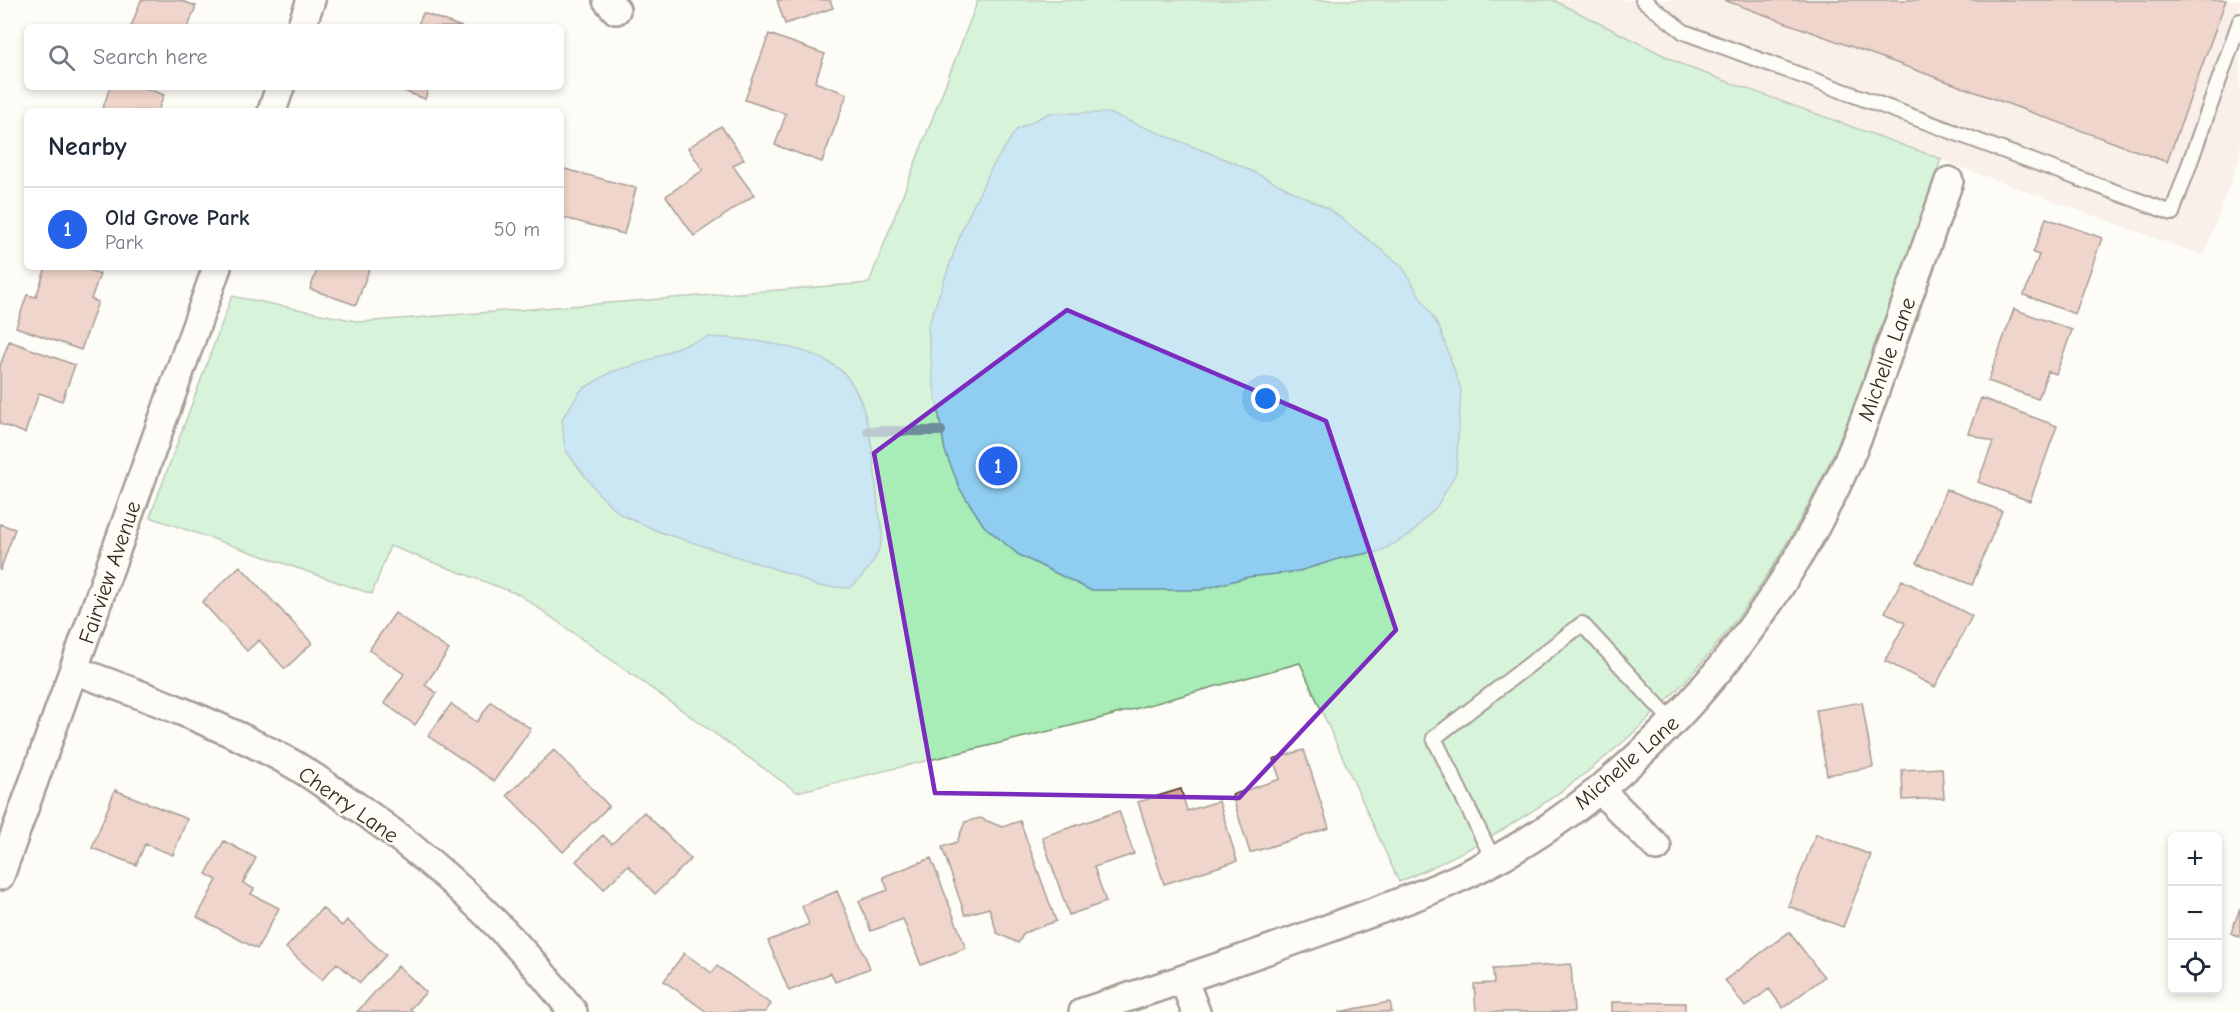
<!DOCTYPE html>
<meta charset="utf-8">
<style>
body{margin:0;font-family:"Comic Neue",sans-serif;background:#f2f2f3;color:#1f2937}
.controls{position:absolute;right:18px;bottom:18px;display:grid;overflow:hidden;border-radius:9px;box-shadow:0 3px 9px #0003}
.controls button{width:54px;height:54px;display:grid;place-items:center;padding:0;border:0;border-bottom:2px solid #e0e1e3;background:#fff;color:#1f2937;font:30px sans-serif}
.you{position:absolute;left:1266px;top:399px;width:21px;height:21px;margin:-15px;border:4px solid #fff;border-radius:50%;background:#1a73e8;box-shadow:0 0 0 9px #1a73e833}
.badge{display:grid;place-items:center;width:39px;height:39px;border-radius:50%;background:#2563eb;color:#fff;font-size:20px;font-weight:700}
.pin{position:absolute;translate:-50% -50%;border:3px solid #fff;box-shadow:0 2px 6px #0006}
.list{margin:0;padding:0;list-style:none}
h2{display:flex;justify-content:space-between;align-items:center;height:78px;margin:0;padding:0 24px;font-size:26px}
h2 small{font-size:20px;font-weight:400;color:#747a83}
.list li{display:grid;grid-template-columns:39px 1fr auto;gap:18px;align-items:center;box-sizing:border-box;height:84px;padding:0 24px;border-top:2px solid #e0e1e3}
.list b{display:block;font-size:22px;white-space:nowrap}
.list p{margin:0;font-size:20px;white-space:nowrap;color:#747a83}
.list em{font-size:20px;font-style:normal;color:#747a83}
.icon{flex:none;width:33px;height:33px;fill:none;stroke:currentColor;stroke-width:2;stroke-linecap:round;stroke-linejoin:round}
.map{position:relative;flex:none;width:2240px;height:1012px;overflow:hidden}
.search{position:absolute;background:#fff;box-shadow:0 3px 9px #0003;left:24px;top:24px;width:540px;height:66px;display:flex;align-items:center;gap:15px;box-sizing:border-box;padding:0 21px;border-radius:9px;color:#747a83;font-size:22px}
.panel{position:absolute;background:#fff;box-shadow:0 3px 9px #0003;left:24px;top:108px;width:540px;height:162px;border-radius:9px}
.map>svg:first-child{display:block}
.built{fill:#f4e2da}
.green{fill:#a8ecb7;stroke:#728b6a;stroke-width:1.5}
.water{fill:#8fcef0;stroke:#6d8c9c;stroke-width:1.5}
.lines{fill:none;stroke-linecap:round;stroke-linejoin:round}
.stream{stroke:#6d8c9c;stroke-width:10}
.building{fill:#dea795;stroke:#3b2a1e;stroke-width:1.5}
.service-casing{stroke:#3b2a1e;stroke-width:18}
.minor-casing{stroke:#3b2a1e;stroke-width:32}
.service{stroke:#fdfcf7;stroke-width:14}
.minor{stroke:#fdfcf7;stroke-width:27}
.marked{fill:none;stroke:#7b2cbf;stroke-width:4.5;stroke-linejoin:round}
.labels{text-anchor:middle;stroke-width:5;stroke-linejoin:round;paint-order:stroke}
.street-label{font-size:22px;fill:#3b2a1e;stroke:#fdfcf7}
</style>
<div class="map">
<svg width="2240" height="1012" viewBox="0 0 2240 1012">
<rect width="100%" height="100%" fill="#fdfcf7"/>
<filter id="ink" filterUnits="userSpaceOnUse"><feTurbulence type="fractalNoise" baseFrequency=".0167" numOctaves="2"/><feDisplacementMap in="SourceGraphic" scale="12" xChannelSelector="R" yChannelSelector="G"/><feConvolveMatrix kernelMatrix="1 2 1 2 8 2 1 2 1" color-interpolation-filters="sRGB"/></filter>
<g filter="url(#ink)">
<path class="built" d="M1553,0H2240V156L2204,256L1687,67Z"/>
<path class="green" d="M978,0H1553L1687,67L1941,159C1909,251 1881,345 1842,434C1754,640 1606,794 1399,882L1300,663L1095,720L797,792L520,595L390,546L372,594L150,517L232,296L361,322L869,283Z"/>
<path class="water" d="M1049,113H1109L1237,164L1329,209L1402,266L1440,329L1461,389L1456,473L1437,506L1411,534L1381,551L1342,558L1296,572L1248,577L1200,590H1090L1019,555L984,526L960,489L945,451L933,382L928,326L963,227L992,167L1016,130Z
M710,337C749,339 801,344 835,366C872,389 874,467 878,507C879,517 884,529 882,539C877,560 866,574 850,588L816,586L791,574L660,532L620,514L598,493L565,450L562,419L581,390L611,372L648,361L678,347Z"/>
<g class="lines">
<path class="stream" d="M868,431H941"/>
</g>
<path class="building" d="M141,0H179L196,6L188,27H131Z
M777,0H830L833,8L785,24Z
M1724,0H2226L2167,162Z
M423,13L462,27H417Z
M769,34L825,54L815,82L847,94L822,162L775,145L786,114L745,100Z
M110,87H143L164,95L158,111H102Z
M393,87H429L425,99Z
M721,126L744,159L733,166L754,195L694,236L666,196L703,170L688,148Z
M561,168L636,188L624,234L561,217Z
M2046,218L2102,238L2075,314L2024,295L2039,255L2033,253Z
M46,267H81L100,274L91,299L98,302L81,350L16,327L27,295L36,297Z
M318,267H370L356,305L310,289Z
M2014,309L2072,330L2056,374L2048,371L2038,399L1988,381Z
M9,341L75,365L62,401L39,393L25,433L0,424V366Z
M1981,398L2057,426L2030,501L1978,482L1993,442L1968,433Z
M1946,489L2002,511L1972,585L1917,563Z
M0,524L15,529L0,571Z
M240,566L312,643L285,669L259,640L247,651L202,602Z
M1902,580L1972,616L1935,687L1885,661L1905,623L1885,612Z
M395,613L449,650L425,685L437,693L415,725L384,703L404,674L369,650Z
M491,702L531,729L494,781L428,736L451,704L477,722Z
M1862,702L1873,767L1827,775L1816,710Z
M554,750L609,806L563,852L507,795Z
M1304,750L1329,828L1250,853L1232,795L1280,779L1273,759Z
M1942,768L1944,798L1903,800L1902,770Z
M1181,789L1187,811L1219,801L1237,861L1164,884L1138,802Z
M115,790L187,819L173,855L145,844L136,865L92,848Z
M1119,811L1134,854L1094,867L1106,902L1069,915L1042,837Z
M644,812L691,859L655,894L628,865L604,889L576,861L603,835L612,844Z
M980,818L1002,827L1020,821L1056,921L1024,933L1018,943L997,933L989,908L965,915L942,847L957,842L965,822Z
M1816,834L1871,855L1843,927L1788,906Z
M224,841L256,858L243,883L254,889L251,894L279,908L257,949L197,917L217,880L206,874Z
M931,858L966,948L921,965L903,919L871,931L859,901L888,890L883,877Z
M837,891L870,968L835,982L831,973L789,991L768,941L809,924L802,906Z
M322,908L342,926L347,920L386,955L360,983L337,963L322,980L286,948Z
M2240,908V937L2231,933Z
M1789,932L1824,977L1783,1008L1769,989L1745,1007L1725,980Z
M684,953L712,973L717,966L771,1004L765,1012H707L664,981Z
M1571,964L1574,1012H1476L1474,984L1494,983L1493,969Z
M398,966L426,992L410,1009L414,1012H357Z
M1390,1002L1392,1012H1339Z
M1612,1002L1685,1003V1012H1612Z"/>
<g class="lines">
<g class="service-casing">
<path id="service" d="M1643,0L1684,32L2172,213L2240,21
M1494,861L1434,738L1582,624L1674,723"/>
</g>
<g class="minor-casing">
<path id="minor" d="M607,0L616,10
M301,27L311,0
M272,111L280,87
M74,670C148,697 222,725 291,763C307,772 322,783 337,793C426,852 508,927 573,1012
M1599,789L1657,847
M0,876L217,267
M1184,981L1196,1012
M1083,1012C1165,986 1246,958 1327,929C1383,908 1440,890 1493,861C1644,780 1769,630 1841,476C1859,438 1873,397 1887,356C1908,298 1929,239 1949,181"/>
</g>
<use href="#service" class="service"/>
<use href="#minor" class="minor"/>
</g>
</g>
<path d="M0 0H2240V1012H0ZM1067,310L1326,421L1396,630L1239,798L935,793L874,453Z" fill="#fdfcf7" fill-opacity=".55" fill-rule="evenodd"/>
<path class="marked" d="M1067,310L1326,421L1396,630L1239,798L935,793L874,453Z"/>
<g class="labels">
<g class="street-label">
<text transform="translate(1886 359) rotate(-70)" y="8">Michelle Lane</text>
<text transform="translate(109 572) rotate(-71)" y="8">Fairview Avenue</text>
<text transform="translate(1626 762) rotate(-41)" y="8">Michelle Lane</text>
<text transform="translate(349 804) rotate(35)" y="8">Cherry Lane</text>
</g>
</g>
</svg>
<div class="controls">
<button>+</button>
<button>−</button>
<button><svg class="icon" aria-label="locate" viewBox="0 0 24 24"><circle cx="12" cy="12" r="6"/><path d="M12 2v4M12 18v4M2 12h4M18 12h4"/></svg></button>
</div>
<div class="you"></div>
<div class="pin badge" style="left:998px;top:466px">1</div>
<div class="search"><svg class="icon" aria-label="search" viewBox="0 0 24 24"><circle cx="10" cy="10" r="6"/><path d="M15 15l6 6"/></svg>Search here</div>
<section class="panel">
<h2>Nearby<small></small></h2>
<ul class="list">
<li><span class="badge">1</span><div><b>Old Grove Park</b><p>Park</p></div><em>50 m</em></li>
</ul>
</section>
</div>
